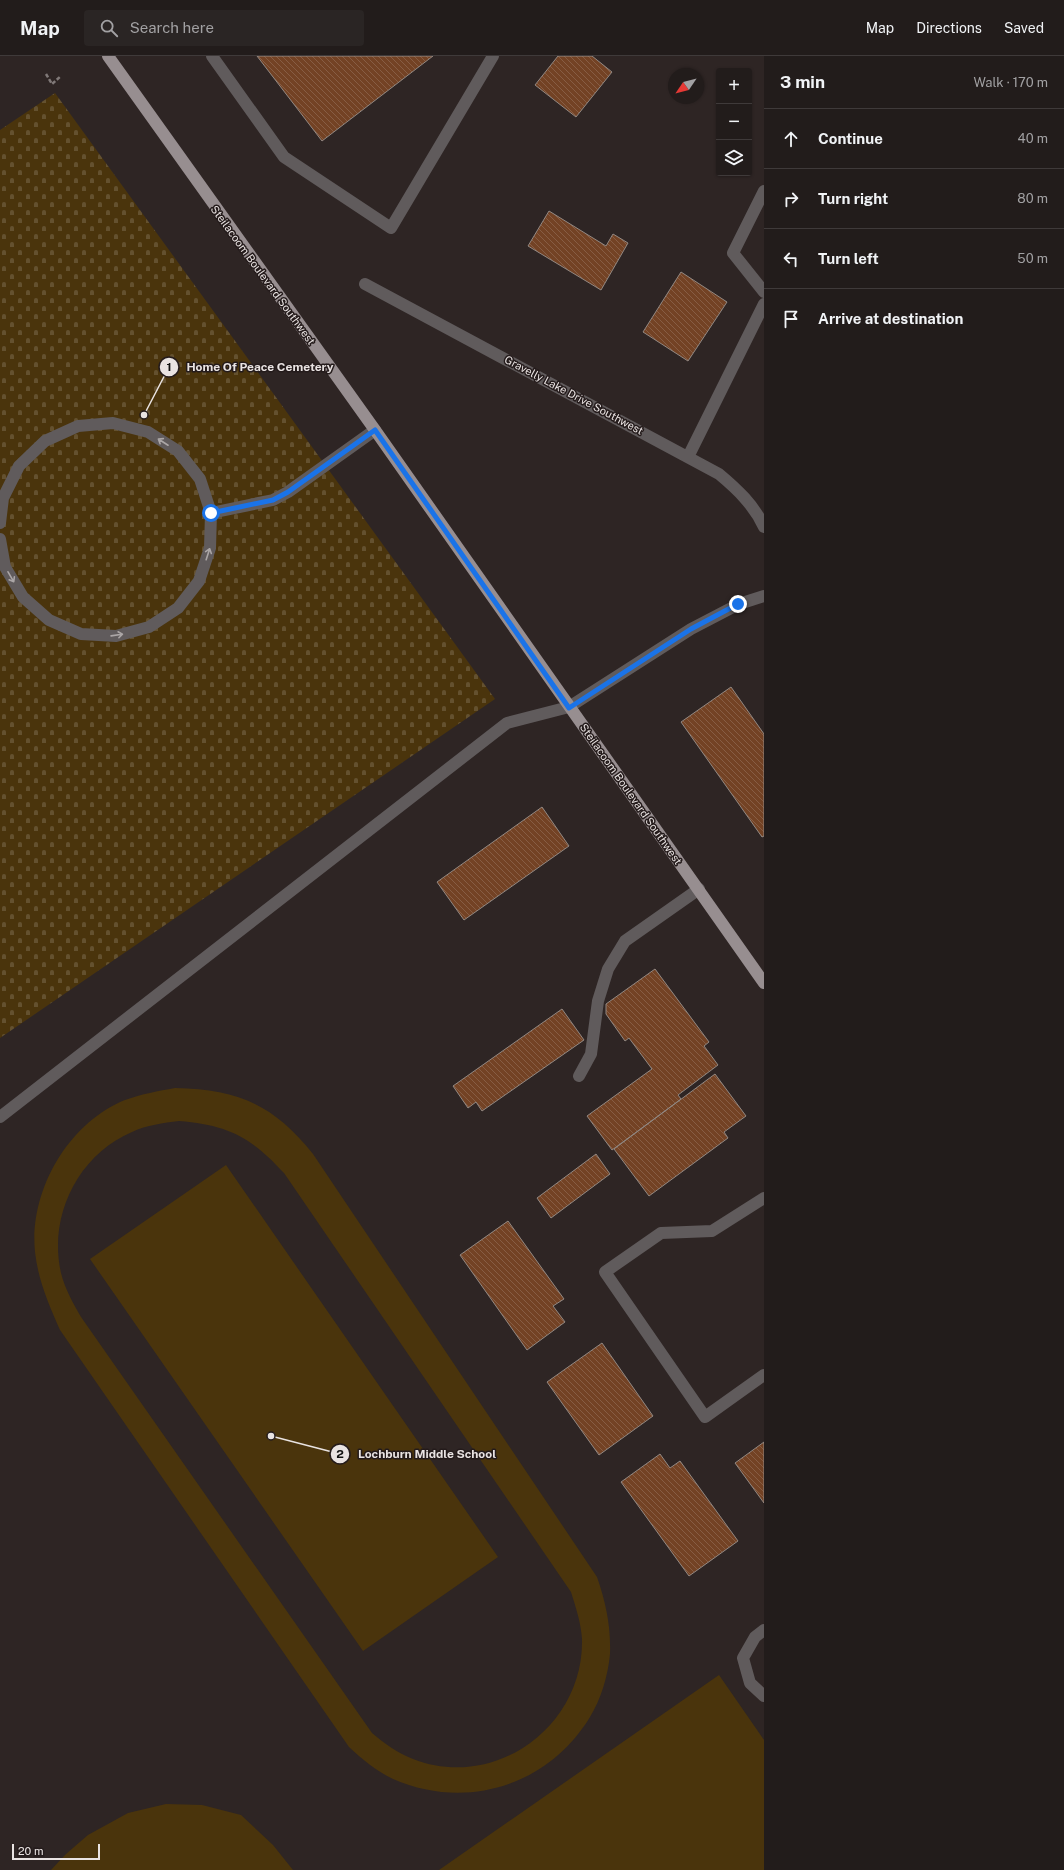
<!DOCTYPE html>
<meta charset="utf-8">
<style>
body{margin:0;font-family:"Public Sans",sans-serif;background:#2a2524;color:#f1f3f6}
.controls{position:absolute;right:12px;top:12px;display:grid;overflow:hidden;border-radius:4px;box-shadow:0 1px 3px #0004}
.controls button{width:36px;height:36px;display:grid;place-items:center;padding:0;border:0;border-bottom:1px solid #3f3a3a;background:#221c1b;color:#f1f3f6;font:20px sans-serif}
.compass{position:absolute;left:668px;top:12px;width:36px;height:36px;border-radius:50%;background:#221c1b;box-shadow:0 1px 3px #0004;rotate:235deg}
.scale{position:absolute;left:12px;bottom:10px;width:88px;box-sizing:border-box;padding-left:4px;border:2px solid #e9e3e2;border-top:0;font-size:11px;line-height:14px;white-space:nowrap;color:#e9e3e2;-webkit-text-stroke:3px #241b1b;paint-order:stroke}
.stop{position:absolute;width:12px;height:12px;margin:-9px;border:3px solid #1a73e8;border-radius:50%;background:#fff}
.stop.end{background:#1a73e8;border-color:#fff;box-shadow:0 1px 4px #0008}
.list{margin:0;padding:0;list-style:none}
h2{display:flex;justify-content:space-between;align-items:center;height:52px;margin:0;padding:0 16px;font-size:17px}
h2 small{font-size:13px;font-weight:400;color:#a2a1a3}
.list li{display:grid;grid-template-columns:26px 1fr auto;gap:12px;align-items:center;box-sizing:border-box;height:60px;padding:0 16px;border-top:1px solid #3f3a3a}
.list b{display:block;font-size:15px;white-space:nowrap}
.list em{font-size:13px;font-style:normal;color:#a2a1a3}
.icon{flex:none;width:22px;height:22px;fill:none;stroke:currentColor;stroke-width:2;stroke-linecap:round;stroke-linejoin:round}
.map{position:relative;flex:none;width:764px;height:1814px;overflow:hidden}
header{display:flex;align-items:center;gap:24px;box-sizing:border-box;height:56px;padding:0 20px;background:#221c1b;border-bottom:1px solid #3f3a3a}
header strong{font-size:19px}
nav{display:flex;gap:22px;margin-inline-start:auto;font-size:14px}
.search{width:280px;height:36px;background:#2a2524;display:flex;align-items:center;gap:10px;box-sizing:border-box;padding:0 14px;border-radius:4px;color:#a2a1a3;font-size:15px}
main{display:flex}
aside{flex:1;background:#221c1b}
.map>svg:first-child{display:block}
.cemetery{fill:url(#cemetery-stones)}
.pitch{fill:#4a340c;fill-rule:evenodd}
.building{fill:url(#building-back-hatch);stroke:#928882}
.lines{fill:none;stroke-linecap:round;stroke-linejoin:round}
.path{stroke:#807978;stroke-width:2.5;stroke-dasharray:4 2;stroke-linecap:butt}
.minor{stroke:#605b5c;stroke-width:12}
.major{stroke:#978e90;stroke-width:12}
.oneway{stroke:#aba6a6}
.route{stroke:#1a73e8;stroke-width:5}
.labels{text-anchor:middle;stroke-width:3;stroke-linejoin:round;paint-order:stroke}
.street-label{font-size:11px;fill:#e9e3e2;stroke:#241b1b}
.leader{fill:none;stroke:#e9e3e2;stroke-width:1.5}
.callout-dot{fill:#e9e3e2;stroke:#241b1b;stroke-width:1.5}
.mark-label{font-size:12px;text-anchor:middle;font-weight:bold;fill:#111}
.callout-label{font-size:12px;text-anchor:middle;font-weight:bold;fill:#e9e3e2;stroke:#241b1b;stroke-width:3;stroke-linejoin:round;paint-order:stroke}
</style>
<header>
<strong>Map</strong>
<div class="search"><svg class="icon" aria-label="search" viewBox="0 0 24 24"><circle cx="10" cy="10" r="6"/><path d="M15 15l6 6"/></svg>Search here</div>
<nav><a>Map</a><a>Directions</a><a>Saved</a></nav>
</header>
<main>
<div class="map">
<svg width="764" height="1814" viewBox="0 0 764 1814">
<defs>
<pattern id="cemetery-stones" width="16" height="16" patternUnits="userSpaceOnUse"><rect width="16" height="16" fill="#4a340c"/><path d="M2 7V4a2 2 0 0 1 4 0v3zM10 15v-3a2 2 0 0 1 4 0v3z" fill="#64512f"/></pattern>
<pattern id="building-back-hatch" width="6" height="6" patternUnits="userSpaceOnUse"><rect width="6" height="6" fill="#734224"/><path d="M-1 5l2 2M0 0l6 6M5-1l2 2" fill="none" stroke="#875d44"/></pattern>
</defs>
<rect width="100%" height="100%" fill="#2e2524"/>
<path class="cemetery" d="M55,37L495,643L0,982V74Z"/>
<path class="pitch" d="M175,1032C238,1033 274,1049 313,1098L597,1521C606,1547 611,1571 610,1598C608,1620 601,1643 590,1661C548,1730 466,1755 393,1723C376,1715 362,1703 349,1691L60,1274C49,1249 38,1224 35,1196C29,1135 68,1067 125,1044C142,1038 158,1035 175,1032ZM179,1065C228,1069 251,1081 284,1117L571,1536C576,1552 581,1567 582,1583C584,1671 494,1735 413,1703C397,1697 384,1687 372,1677L81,1261C73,1247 65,1233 61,1217C48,1160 78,1099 132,1076C147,1069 163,1067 179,1065Z
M226,1109L498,1501L363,1595L90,1203Z
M719,1619L764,1684V1814H439Z
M166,1748L202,1749L241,1759L273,1789L293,1814H51L66,1798L88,1779L128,1757Z"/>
<path class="building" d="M257,0H433L322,85Z
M558,0H592L612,16L576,61L535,29Z
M549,155L606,190L613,178L628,187L601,234L528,190Z
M681,216L727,246L688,305L643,276Z
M731,631L764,678V780L762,781L681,666Z
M542,751L569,790L464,864L437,826Z
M655,913L709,986L704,990L718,1009L678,1039L681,1043L612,1094L587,1060L652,1013L629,982L625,985L606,958V948Z
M562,953L584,984L482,1055L476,1046L468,1052L453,1030Z
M715,1018L746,1060L724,1076L728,1082L649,1140L614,1093Z
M596,1098L610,1118L551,1162L537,1142Z
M508,1165L564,1243L553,1250L565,1266L527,1294L460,1199Z
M602,1287L653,1360L599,1399L547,1326Z
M764,1386V1447L735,1407Z
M660,1398L670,1412L680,1405L738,1485L689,1520L621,1426Z"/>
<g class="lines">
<path class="path" d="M46,18L52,28L61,20"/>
<path class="minor" d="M212,0L284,101L391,172L493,0
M764,135L733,197L764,236
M365,228L719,418C737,433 754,449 764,471
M688,401L764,248
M211,457L273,444L288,436L375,374
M0,467L3,442L19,410L45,385L78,370L113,367L148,376L178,395L200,423L211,457L210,492L199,525L178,552L149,571L116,580L81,578L49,564L23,541L5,511L0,483
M579,1020L591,998L598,945L608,913L625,885L699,833
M0,1061L507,667L569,651L691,573L739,548L764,540
M764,1142L712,1175L661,1177L605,1216L705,1361L764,1319
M764,1574L755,1581L743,1602L750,1627L764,1640"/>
<path class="major" d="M108,0L375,374L764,927"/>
</g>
<defs><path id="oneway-shaft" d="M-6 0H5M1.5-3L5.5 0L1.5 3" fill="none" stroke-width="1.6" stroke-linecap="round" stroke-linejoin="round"/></defs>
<g class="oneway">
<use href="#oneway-shaft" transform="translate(163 386) rotate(-147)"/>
<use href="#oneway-shaft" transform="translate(208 498) rotate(-72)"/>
<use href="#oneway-shaft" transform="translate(11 521) rotate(60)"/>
<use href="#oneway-shaft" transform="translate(117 579) rotate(-8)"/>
</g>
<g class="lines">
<path class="route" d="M211,457L273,444L288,436L375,374L569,652L691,573L738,548"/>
</g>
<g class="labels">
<g class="street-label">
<text transform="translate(263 219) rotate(54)" y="4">Steilacoom Boulevard Southwest</text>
<text transform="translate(574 339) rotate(28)" y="4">Gravelly Lake Drive Southwest</text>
<text transform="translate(631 738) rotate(55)" y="4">Steilacoom Boulevard Southwest</text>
</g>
</g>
<path class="leader" d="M144 359L169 311M271 1380L340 1398"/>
<g class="callout-dot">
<circle cx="144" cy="359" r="4"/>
<circle cx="271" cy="1380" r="4"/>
<circle cx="169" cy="311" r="10"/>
<circle cx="340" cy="1398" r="10"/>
</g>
<g class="mark-label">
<text x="169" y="315">1</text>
<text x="340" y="1402">2</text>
</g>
<g class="callout-label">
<text x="260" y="315">Home Of Peace Cemetery</text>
<text x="427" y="1402">Lochburn Middle School</text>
</g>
</svg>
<div class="controls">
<button>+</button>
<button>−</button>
<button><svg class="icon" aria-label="layers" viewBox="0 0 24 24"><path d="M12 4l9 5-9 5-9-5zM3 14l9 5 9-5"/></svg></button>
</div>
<svg class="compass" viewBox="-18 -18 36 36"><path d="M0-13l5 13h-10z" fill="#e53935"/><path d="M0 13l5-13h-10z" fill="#a2a1a3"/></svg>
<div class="scale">20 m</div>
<div class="stop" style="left:211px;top:457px"></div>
<div class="stop end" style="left:738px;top:548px"></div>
</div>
<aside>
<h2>3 min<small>Walk · 170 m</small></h2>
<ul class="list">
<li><svg class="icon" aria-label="ahead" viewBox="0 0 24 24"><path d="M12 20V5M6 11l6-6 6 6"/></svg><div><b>Continue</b></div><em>40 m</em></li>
<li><svg class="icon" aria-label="right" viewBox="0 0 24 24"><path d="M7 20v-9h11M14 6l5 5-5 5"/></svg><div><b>Turn right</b></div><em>80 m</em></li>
<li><svg class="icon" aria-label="left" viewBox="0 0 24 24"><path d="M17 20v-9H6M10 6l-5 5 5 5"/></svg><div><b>Turn left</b></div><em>50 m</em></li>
<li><svg class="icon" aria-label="arrive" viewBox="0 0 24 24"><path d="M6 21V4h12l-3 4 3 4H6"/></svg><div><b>Arrive at destination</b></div></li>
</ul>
</aside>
</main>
